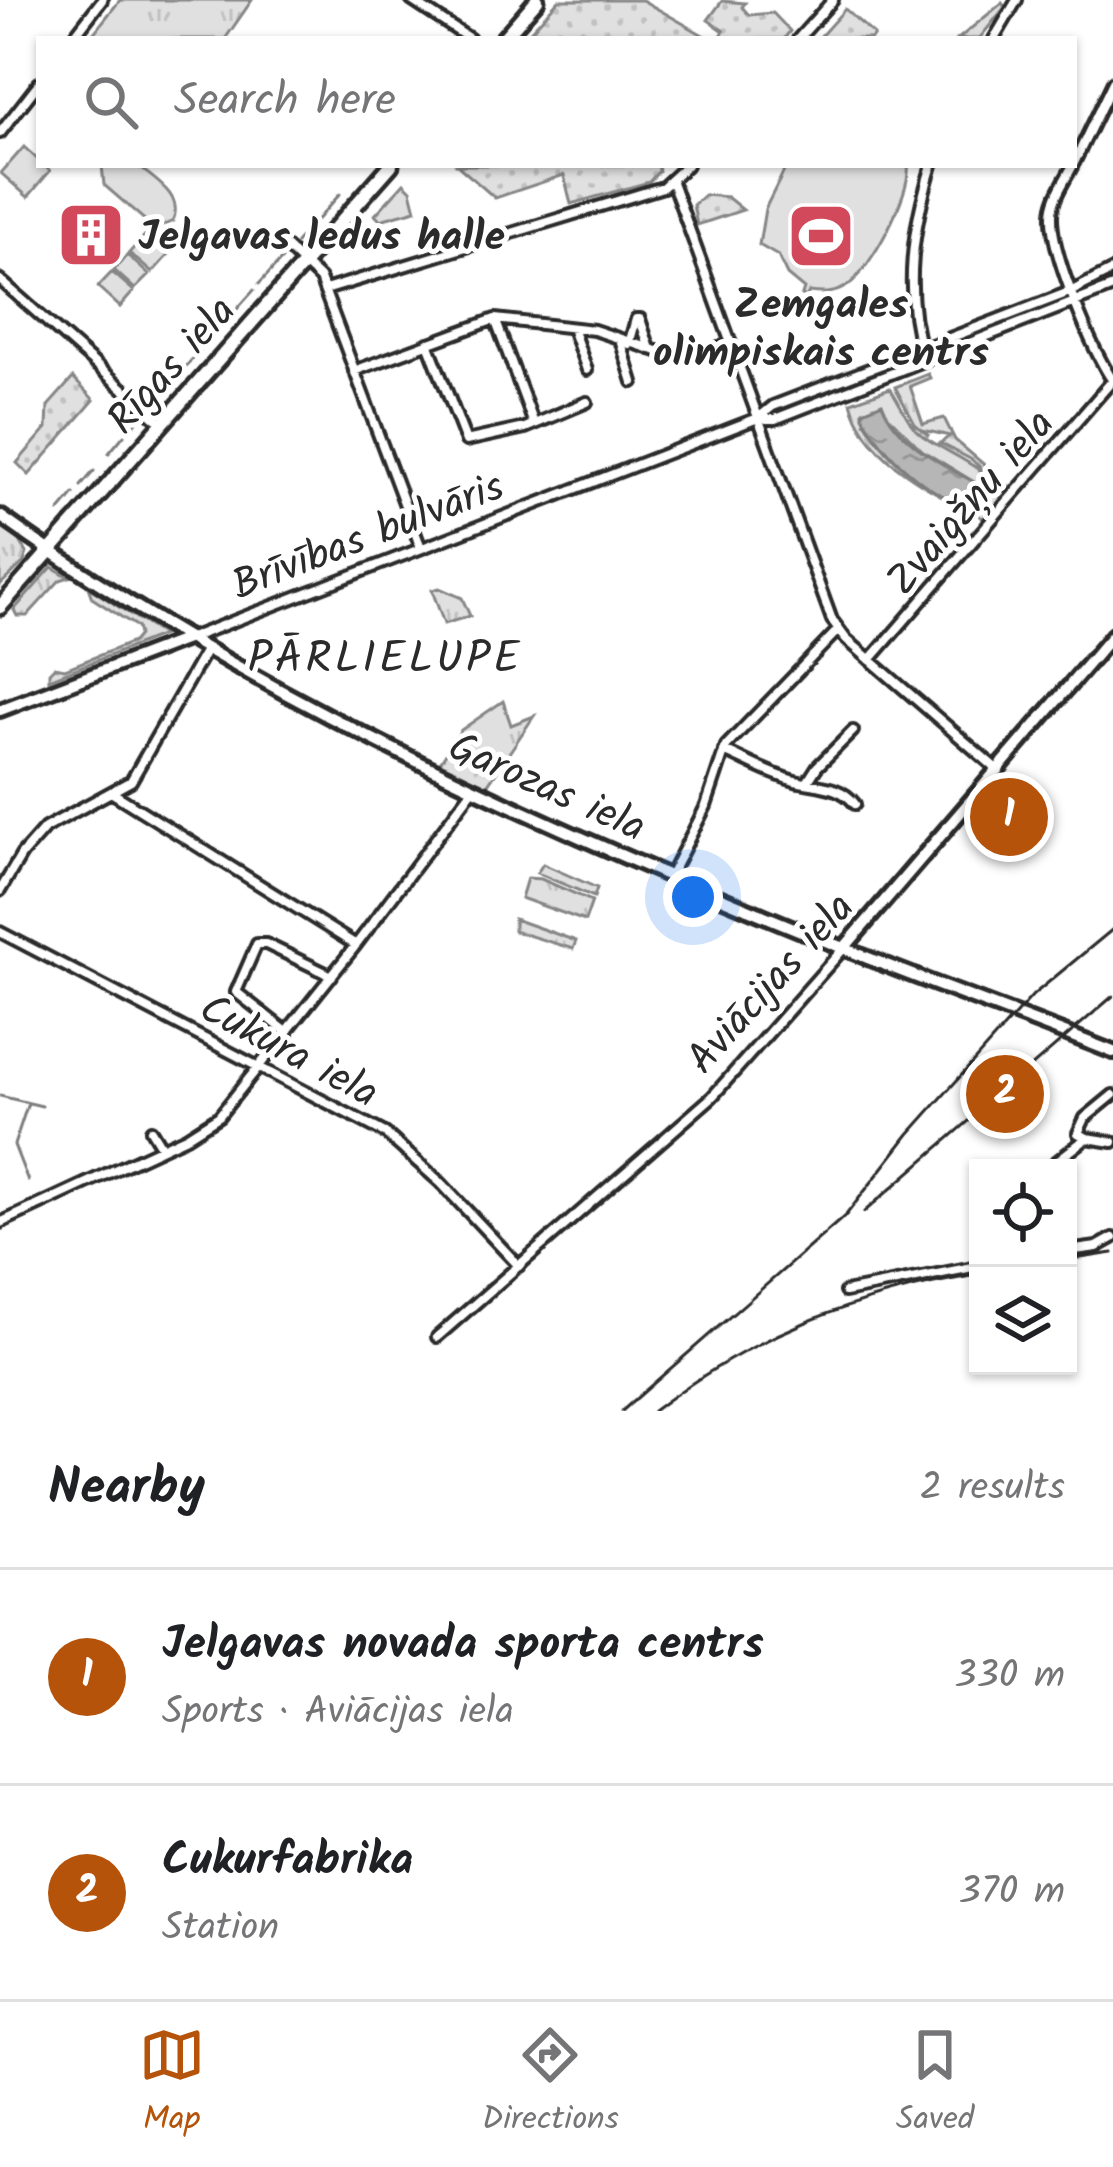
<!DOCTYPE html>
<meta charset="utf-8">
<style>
body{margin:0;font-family:Kalam,sans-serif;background:#f6f6f6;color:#202124}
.controls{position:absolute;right:36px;bottom:36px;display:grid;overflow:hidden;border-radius:0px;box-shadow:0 3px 9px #0004}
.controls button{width:108px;height:108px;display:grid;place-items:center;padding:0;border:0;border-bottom:3px solid #e0e0e0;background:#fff;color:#202124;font:60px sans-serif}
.you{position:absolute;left:693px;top:897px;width:42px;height:42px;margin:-30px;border:9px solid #fff;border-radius:50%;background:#1a73e8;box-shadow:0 0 0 18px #1a73e833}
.badge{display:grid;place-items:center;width:78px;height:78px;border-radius:50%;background:#b45309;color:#fff;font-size:39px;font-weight:700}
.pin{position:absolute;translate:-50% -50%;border:6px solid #fff;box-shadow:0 3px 12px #0006}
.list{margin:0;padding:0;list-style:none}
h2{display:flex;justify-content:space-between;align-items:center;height:156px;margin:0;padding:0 48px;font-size:51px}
h2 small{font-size:39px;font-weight:400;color:#757577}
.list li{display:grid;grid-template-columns:78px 1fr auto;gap:36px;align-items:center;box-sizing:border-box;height:216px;padding:0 48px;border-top:3px solid #e0e0e0}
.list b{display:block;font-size:45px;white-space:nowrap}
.list p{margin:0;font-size:39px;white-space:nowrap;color:#757577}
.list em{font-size:39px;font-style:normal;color:#757577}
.icon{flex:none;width:66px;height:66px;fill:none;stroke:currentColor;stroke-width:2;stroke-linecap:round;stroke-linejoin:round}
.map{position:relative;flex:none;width:1113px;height:1411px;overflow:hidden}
.search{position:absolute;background:#fff;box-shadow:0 3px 9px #0004;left:36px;right:36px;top:36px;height:132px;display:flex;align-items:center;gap:30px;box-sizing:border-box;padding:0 42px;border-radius:0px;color:#757577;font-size:45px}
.sheet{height:588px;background:#fff}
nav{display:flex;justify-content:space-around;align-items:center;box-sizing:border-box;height:168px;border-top:3px solid #e0e0e0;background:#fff;font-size:33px;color:#757577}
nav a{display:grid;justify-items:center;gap:6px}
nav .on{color:#b45309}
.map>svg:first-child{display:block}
.grass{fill:url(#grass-tufts);stroke:#868686;stroke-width:3;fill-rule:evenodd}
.park{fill:url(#park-dots);stroke:#868686;stroke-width:3}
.pitch{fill:#e0e0e0;stroke:#868686;stroke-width:3}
.water{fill:url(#water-ripples);stroke:#7e7e7e;stroke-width:3}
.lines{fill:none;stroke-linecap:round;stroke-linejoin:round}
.stream{stroke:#7e7e7e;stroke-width:3}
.street-casing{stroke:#2b2b2b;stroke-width:16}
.secondary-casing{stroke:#2b2b2b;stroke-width:20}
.primary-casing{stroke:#2b2b2b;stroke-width:21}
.street{stroke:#fff;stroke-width:8}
.secondary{stroke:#fff;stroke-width:10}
.primary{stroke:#fff;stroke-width:12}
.rail{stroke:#2b2b2b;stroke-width:3}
.labels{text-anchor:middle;stroke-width:10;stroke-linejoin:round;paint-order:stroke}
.poi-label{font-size:42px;font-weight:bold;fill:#2b2b2b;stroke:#fff;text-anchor:start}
.street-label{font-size:42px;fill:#2b2b2b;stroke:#fff}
.neighbourhood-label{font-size:45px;letter-spacing:3px;fill:#2b2b2b;stroke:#fff}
</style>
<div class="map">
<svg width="1113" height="1411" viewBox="0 0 1113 1411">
<defs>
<pattern id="grass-tufts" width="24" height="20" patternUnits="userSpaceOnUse" patternTransform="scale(3)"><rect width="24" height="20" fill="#e0e0e0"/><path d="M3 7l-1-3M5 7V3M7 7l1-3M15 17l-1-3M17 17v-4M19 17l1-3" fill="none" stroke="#c0c0c0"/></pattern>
<pattern id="park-dots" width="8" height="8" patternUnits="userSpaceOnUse" patternTransform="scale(3)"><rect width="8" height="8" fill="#e0e0e0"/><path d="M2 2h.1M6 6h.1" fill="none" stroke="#c0c0c0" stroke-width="1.8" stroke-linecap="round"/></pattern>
<pattern id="water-ripples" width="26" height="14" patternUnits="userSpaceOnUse" patternTransform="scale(3)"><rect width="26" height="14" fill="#b6b6b6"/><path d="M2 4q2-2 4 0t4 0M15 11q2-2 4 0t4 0" fill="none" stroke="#949494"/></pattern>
</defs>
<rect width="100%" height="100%" fill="#fff"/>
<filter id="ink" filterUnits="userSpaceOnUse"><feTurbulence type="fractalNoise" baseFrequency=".00833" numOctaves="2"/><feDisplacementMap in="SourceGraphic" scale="24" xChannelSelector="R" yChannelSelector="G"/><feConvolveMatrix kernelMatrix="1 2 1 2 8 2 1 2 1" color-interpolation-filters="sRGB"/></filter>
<g filter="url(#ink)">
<path class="grass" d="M120,0H252L225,39H89Z
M1002,3L1005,7L979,39H958Z
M404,183L411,190L416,210L380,220L375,215Z
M900,360L908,364L775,415L780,407Z
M928,374L930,378L910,386L923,424L944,418L955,440L1014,490L1009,495L972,460L940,443L950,436L923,430L929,436L915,424L895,387Z
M890,388C901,403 907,424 923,436C950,455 981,464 1001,491L1000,502L983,518C933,491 867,462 851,402ZM886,414L923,451L981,486L973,504C927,495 889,461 865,422Z
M0,526L19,539L27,553L24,562L0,585Z
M52,567L69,577L60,580L27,616H17L14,610Z
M88,587L163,635L49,679V672L54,667L65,669L133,642L139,635L137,627L92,598Z
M439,588L462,598L470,616L444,624L432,590Z
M503,701L511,725L534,716L486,787L439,764L461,730Z
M543,864L597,888L594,897L537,873Z
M527,878L541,879L592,901L585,921L521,898Z
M514,919L576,941L573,949L514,931Z"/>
<path class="park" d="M559,0H642L710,39H523Z
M722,1L745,3L742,7L749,15L773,13L790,31L784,39H719L724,31L708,20Z
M845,9L874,35L871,39H818Z
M457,165H658L659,171L649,182L571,204L564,175L495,198Z
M704,195L727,197L743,210L697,225L693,205Z
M73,378L94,400L29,475L17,463L47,428L48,406Z"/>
<path class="pitch" d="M24,147L50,171L28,197L1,173Z
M102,165H137C154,180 184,195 173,221L160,227L149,224L104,185Z
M787,165H908C912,192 870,271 847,286C835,294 823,294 809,292L806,297L802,295L804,289L787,275L778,256L759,245L765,209Z
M147,233L170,253L152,273L129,253Z
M127,255L149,275L135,289L114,270Z
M112,272L134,291L120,307L98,287Z"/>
<path class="water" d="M882,403C896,442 947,467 981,486L973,504C933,503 880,451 863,416V411Z"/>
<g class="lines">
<path class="stream" d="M296,243L340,194
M259,284L282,259
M155,401L254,290
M130,429L144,413
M109,453L124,435
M81,486L94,471
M59,512L74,494
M0,1096L42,1106
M28,1103L14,1145L28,1181"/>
<g class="street-casing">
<path id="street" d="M411,0L470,39
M72,39L102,0
M798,39L833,0
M994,39L1017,0
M0,133L39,83
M1074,163L1113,82
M1073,165C1065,181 1051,199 1052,218C1052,255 1092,350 1113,381
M672,182L832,620L846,639L999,771
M286,247L320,279L421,548
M0,280L162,423
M325,290L663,187L687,165
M495,319L534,424
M572,328L587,370
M428,343L466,441L525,428L587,402
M621,343L633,382
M629,344L636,319H640L650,349
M922,352C903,290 913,226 932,165
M354,371L495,319L594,330L681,359L731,343
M759,419H775L1113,287
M190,638L758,418L773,406L1072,291L1113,270
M870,660L1112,381
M724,751C747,761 771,775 795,781C817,786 841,785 855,804
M808,781L817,767L853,731
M111,792L356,945
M670,876L706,806L726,746L838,630
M0,891L22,854L45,828L131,781L206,650
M0,932L385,1133L441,1183L519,1266
M288,1033L236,992L257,944H266L332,976
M151,1130L162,1148
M1087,1138L1078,1133L1085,1118L1113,1095
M1048,1168L1087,1138L1113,1142
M0,1223L186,1137L219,1116L356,945L473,789
M1068,1251L1097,1247L1113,1238
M845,1292L978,1266
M437,1337L712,1097L844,948"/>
</g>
<g class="secondary-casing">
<path id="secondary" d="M0,516C263,704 559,834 858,954C943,988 1028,1018 1113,1052
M0,710L189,638
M844,948L1113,635"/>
</g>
<g class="primary-casing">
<path id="primary" d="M503,39L537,0
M0,607L391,165"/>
</g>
<use href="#street" class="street"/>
<use href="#secondary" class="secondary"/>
<use href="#primary" class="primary"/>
<path class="rail" d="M864,1212L1113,996
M1068,1260L1113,1253
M622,1411L846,1215L909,1134L1033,995L1113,929
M653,1411C751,1336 856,1294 978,1275"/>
</g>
</g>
<defs>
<g id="building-square" transform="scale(3.45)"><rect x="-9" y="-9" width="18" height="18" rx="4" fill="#d1495b" stroke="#fff"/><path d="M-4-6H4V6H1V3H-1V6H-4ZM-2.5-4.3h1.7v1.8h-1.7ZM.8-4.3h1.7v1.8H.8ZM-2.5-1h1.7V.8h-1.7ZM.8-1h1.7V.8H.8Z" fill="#fff"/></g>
<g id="stadium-square" transform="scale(3.45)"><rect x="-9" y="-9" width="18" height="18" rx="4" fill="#d1495b" stroke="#fff"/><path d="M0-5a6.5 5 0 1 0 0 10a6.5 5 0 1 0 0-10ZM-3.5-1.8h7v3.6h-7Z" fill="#fff"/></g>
</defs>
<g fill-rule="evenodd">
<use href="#building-square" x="91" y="235"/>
<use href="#stadium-square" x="821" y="236"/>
</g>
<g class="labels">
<g class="poi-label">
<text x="138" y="250">Jelgavas ledus halle</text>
<text x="821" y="318" text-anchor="middle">Zemgales<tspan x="821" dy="48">olimpiskais centrs</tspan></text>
</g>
<g class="street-label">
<text transform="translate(170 364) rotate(-48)" y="15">Rīgas iela</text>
<text transform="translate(969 501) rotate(-49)" y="15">Zvaigžņu iela</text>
<text transform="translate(367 534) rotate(-21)" y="15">Brīvības bulvāris</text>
<text transform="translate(548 785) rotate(24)" y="15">Garozas iela</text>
<text transform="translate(769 982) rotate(-48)" y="15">Aviācijas iela</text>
<text transform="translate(290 1049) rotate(28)" y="15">Cukura iela</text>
</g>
<g class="neighbourhood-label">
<text x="385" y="672">PĀRLIELUPE</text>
</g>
</g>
</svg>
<div class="controls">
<button><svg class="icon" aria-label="locate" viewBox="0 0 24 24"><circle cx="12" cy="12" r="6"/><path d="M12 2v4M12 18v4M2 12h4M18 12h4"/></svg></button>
<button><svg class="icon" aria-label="layers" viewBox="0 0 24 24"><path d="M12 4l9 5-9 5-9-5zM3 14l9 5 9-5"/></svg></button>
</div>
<div class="you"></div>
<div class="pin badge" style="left:1009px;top:817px">1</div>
<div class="pin badge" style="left:1005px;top:1094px">2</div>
<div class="search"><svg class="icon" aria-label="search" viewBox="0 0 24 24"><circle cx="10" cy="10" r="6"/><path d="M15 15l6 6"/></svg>Search here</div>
</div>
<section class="sheet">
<h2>Nearby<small>2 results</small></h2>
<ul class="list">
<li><span class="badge">1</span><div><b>Jelgavas novada sporta centrs</b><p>Sports · Aviācijas iela</p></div><em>330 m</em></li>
<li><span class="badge">2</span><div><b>Cukurfabrika</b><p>Station</p></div><em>370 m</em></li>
</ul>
</section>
<nav>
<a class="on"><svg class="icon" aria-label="map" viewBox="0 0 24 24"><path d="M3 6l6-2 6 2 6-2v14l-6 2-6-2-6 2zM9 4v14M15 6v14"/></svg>Map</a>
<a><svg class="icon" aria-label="directions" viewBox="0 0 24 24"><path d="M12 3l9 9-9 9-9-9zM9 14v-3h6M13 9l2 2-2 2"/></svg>Directions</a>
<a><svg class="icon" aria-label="saved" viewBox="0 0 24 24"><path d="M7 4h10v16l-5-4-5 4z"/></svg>Saved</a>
</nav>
